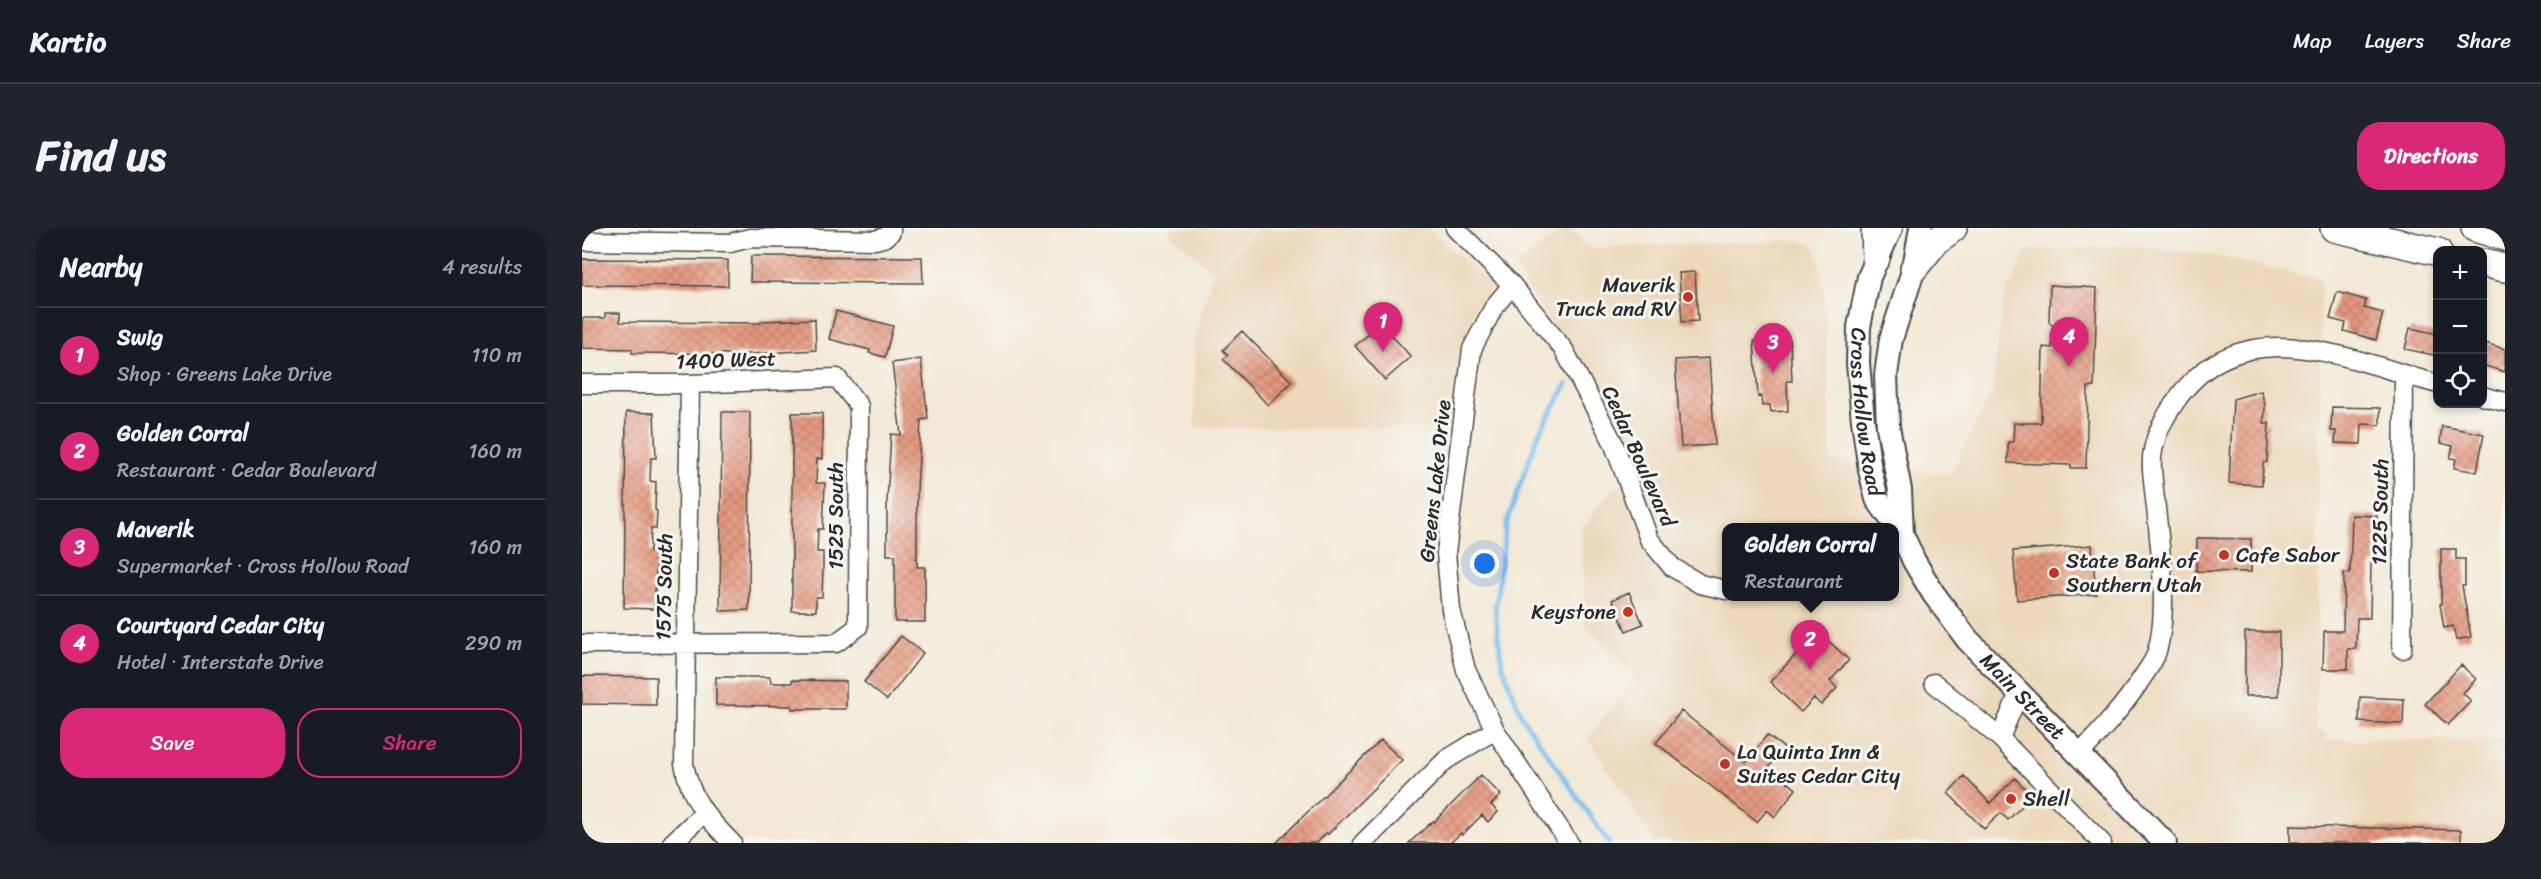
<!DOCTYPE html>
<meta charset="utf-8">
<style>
body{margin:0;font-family:Sriracha,sans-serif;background:#20242c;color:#f1f3f6}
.controls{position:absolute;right:18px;top:18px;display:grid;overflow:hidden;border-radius:12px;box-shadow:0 3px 9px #0003}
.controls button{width:54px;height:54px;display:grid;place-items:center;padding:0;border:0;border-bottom:2px solid #363941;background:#171b24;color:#f1f3f6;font:30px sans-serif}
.you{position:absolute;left:903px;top:336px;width:21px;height:21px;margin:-15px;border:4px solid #fff;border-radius:50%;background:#1a73e8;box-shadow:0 0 0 9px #1a73e833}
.badge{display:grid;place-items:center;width:39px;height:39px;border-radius:50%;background:#db2777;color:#fff;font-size:20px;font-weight:700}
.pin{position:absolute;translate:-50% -50px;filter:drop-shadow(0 2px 3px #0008)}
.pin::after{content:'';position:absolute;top:32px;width:21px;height:18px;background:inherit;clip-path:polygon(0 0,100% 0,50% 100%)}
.popup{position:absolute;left:1140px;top:295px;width:177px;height:78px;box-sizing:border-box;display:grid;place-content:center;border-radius:12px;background:#171b24;filter:drop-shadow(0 2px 4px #0005);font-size:20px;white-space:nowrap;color:#9ea1a6}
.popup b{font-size:22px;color:#f1f3f6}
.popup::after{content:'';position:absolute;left:50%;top:100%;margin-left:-12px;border:12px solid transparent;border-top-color:#171b24}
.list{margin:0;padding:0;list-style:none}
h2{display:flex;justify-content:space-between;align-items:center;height:78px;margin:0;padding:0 24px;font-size:26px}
h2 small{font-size:20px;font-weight:400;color:#9ea1a6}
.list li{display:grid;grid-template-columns:39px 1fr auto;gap:18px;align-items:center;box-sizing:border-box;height:96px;padding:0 24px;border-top:2px solid #363941}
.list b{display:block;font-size:22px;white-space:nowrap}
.list p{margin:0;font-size:20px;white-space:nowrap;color:#9ea1a6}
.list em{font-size:20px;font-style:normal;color:#9ea1a6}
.actions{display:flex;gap:12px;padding:18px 24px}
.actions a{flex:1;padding:14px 0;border:2px solid #db2777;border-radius:24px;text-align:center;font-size:21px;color:#db2777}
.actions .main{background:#db2777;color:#fff}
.icon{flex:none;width:33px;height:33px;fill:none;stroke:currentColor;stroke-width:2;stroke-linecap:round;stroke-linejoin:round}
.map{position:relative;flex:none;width:1923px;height:615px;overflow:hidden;border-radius:24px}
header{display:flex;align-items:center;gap:36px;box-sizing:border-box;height:84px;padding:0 30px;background:#171b24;border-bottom:2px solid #363941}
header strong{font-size:28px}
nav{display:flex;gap:33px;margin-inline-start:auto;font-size:21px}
.intro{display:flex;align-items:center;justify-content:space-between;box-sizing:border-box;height:144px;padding:0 36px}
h1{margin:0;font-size:42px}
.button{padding:15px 27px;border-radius:24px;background:#db2777;color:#fff;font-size:21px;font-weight:700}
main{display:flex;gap:36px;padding:0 36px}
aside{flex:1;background:#171b24;border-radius:24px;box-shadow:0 3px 9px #0003}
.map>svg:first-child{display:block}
.built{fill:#ecd8ba;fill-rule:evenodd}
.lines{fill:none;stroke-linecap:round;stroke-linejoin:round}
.stream{stroke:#77bfef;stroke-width:4.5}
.building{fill:url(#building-cross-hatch)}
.minor-casing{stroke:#494845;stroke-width:21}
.major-casing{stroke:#494845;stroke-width:26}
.highway-casing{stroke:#494845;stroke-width:30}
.minor{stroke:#fff;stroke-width:18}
.major{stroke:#fff;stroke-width:22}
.highway{stroke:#fff;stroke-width:27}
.poi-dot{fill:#c8321e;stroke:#f6f6f2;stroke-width:2}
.labels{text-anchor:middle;stroke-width:6;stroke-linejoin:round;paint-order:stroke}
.poi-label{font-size:21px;fill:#2b2b2b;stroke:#f6f6f2;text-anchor:start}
.street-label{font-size:21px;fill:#2b2b2b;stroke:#f6f6f2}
</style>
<header>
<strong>Kartio</strong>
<nav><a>Map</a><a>Layers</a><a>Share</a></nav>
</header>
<div class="intro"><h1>Find us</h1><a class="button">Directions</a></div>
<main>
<aside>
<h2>Nearby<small>4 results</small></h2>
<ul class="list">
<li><span class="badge">1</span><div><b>Swig</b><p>Shop · Greens Lake Drive</p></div><em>110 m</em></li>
<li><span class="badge">2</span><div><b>Golden Corral</b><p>Restaurant · Cedar Boulevard</p></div><em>160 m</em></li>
<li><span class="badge">3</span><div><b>Maverik</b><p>Supermarket · Cross Hollow Road</p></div><em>160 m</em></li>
<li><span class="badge">4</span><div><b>Courtyard Cedar City</b><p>Hotel · Interstate Drive</p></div><em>290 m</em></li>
</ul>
<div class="actions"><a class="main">Save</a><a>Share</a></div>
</aside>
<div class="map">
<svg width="1923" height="615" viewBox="0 0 1923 615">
<defs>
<pattern id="building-cross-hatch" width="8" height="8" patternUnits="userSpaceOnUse" patternTransform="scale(1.5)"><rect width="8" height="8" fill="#e6987e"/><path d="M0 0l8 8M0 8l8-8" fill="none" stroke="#bb7c67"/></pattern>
</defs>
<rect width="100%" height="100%" fill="#f6f6f2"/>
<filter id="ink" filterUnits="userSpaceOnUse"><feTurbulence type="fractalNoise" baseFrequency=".0167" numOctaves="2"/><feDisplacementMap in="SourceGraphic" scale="12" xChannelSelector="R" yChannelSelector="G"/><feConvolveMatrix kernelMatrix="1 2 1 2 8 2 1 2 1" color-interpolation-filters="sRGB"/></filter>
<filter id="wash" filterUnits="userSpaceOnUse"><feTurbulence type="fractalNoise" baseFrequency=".008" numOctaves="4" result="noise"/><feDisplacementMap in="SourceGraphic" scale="24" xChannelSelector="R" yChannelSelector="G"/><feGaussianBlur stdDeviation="1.35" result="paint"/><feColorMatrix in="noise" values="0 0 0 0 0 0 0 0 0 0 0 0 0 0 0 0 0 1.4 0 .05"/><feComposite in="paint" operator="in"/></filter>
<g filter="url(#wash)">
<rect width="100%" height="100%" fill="#f3e9d6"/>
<path class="built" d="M583,0H671L631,44Z
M675,0H846L911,58L897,79L879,119L867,201L613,199L612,110L630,48Z
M983,0H988L1008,20L1215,12L1232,18L1238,34L1244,87L1249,232L1368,246L1410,165L1421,73L1446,22L1551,17L1644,30L1739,51L1734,503L1744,505L1743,512H1923V615H1073L1006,510L1053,449L1003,397L1000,300L1031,260L1057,244L933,38ZM1144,300H1312V368H1144Z"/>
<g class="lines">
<path class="stream" d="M985,156L956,207L924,297L913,383L920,436L940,489L1027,615"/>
</g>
<g id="blocks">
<path class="building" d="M169,28L340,29L341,55L168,54Z
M0,31L146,32V58L0,57Z
M1113,44L1116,93L1100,94L1097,45Z
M1468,57L1515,60L1512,159H1506L1504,240H1489V237L1426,235V214H1431L1432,195H1459L1461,119L1470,120L1471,98L1467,94Z
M1755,64L1784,72L1782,80L1801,85L1794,112L1762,103L1764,95L1748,91Z
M254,83L311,98L303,129L287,125L288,122L247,111Z
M23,85H38V94L179,95V93L233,91L234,122L168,126L50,125V121L0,120V90H23Z
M799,95L829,129L803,152L773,118Z
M1828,100L1856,106V128L1823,121Z
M660,103L710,154L686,177L641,131L646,127L641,122Z
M1208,111L1210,153H1205L1206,183L1189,184L1188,177L1180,178L1179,168L1176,169L1172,113Z
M1900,114L1923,121V144L1900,137Z
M1127,130L1133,217L1099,219L1093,132Z
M339,131L346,191L339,192L335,262V339H343V394H313V327H305V273L309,206L319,207L310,135Z
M1679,163L1683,177L1682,195H1687L1685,234L1681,235L1680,257L1647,255L1651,171Z
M1750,179L1798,180V197L1780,196L1779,216L1753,215L1754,203H1749Z
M44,184L72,185L74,230H69L68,253L74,254L73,282L75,283L74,301L69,300L68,323H75L72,381L42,380Z
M140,184H168L167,382L138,383Z
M210,185H240V231H235L234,255H243L241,301H236L235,324H241V342L240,369H234V383H210Z
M1860,198L1902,206L1895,244L1872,240L1874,231L1868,230L1871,218L1858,215Z
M1770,287L1795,288L1793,335H1789L1788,390H1775L1774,421H1766V441H1741L1742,403H1761L1762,345L1768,346Z
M1615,310L1669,311V344L1614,343Z
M1510,317L1514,366L1435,372L1431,323Z
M1859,321H1874V331H1883V358H1880L1889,409L1874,412L1871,398L1862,400L1858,376H1859Z
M1047,364L1061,396L1044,403L1030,372Z
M1236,403L1267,432L1248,453L1255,460L1239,477L1232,470L1219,484L1188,454Z
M1663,404H1697V468H1663Z
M319,408L341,425L305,472L282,454Z
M1879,437L1894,451L1881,465L1889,473L1866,497L1843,476Z
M0,448L74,449V477L0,476Z
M134,449H188L189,455H210V452L264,453V481H210V478L134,477Z
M1778,469L1822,471L1821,496L1777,494Z
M1099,483L1164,534L1185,507L1202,520L1187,539L1214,561L1193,589L1185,582L1175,594L1074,515Z
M799,512L820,532L746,606L744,605L735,615H694Z
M899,547L919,567L909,577L916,584L906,594L900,587L880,607L879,605L868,615H827L851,593L852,594Z
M1382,548L1408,575L1433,550L1450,568L1426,592L1419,585L1402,601L1366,565Z
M1708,598L1879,602V615H1708Z"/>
</g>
</g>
<g filter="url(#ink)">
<use href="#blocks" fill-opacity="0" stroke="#494845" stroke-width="1.5"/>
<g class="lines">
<g class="minor-casing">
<path id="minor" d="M873,0L930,57L982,122L1031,214L1067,311L1090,339L1118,356L1144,362
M0,13L148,15L168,10L293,12L304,9L309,4V0
M930,57L912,79L890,121L864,325L869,382L884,442L913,502L987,615
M0,156H108L255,150L277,178L276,399L254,415L0,416
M108,156L102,536C108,571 126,591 150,615
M1900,168L1923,174
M1820,421L1822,147
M1352,455L1418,510L1520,615
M1418,510L1437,465
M1497,527C1520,502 1542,478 1560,450C1565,442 1571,435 1574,426C1590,379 1574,293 1570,241C1568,214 1581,191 1596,170C1662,79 1769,133 1856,156
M90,615L122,585
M781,615L864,532L913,502"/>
</g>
<g class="major-casing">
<g id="major">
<path id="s1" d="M1309,0L1287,49L1277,99L1276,135L1281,193L1288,242L1295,271L1320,306L1332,333L1351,365L1385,411L1583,615"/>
<path d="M1320,306L1318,262L1306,199L1304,147L1309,111L1332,40L1339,0"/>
</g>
</g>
<g class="highway-casing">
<path id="highway" d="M1293,0L1294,30
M1752,0L1856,24
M1893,0L1923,9
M1900,35L1923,40
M1332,40L1353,14L1371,0"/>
</g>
<use href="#minor" class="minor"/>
<use href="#major" class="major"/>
<use href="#highway" class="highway"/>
</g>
</g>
<g class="poi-dot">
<circle cx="1106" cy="69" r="6"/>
<circle cx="1642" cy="327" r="6"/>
<circle cx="1472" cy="345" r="6"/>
<circle cx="1046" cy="384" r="6"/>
<circle cx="1143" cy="536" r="6"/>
<circle cx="1429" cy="571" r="6"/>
</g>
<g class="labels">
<g class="poi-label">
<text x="1094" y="64" text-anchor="end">Maverik<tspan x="1094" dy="24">Truck and RV</tspan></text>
<text x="1654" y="334">Cafe Sabor</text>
<text x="1484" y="340">State Bank of<tspan x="1484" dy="24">Southern Utah</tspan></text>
<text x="1034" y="391" text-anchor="end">Keystone</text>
<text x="1155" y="531">La Quinta Inn &amp;<tspan x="1155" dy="24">Suites Cedar City</tspan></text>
<text x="1441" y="578">Shell</text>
</g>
<g class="street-label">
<text transform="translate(144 132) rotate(-2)" y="7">1400 West</text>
<text dy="7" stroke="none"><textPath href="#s1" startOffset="190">Cross Hollow Road</textPath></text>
<text transform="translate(1057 228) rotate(66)" y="7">Cedar Boulevard</text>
<text transform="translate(853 253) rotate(-84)" y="7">Greens Lake Drive</text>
<text transform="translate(1798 284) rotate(-89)" y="7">1225 South</text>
<text transform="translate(254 288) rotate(-90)" y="7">1525 South</text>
<text transform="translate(82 359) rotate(-89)" y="7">1575 South</text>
<text dy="7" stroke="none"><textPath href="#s1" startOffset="525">Main Street</textPath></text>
</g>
</g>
</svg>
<div class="controls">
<button>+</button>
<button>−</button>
<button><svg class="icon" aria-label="locate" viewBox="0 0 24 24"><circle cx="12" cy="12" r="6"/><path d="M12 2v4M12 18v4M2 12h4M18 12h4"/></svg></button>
</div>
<div class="you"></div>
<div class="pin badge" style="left:801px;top:124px">1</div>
<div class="pin badge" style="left:1228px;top:442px">2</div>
<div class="popup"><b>Golden Corral</b>Restaurant</div>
<div class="pin badge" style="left:1191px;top:145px">3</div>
<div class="pin badge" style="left:1487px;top:139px">4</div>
</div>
</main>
